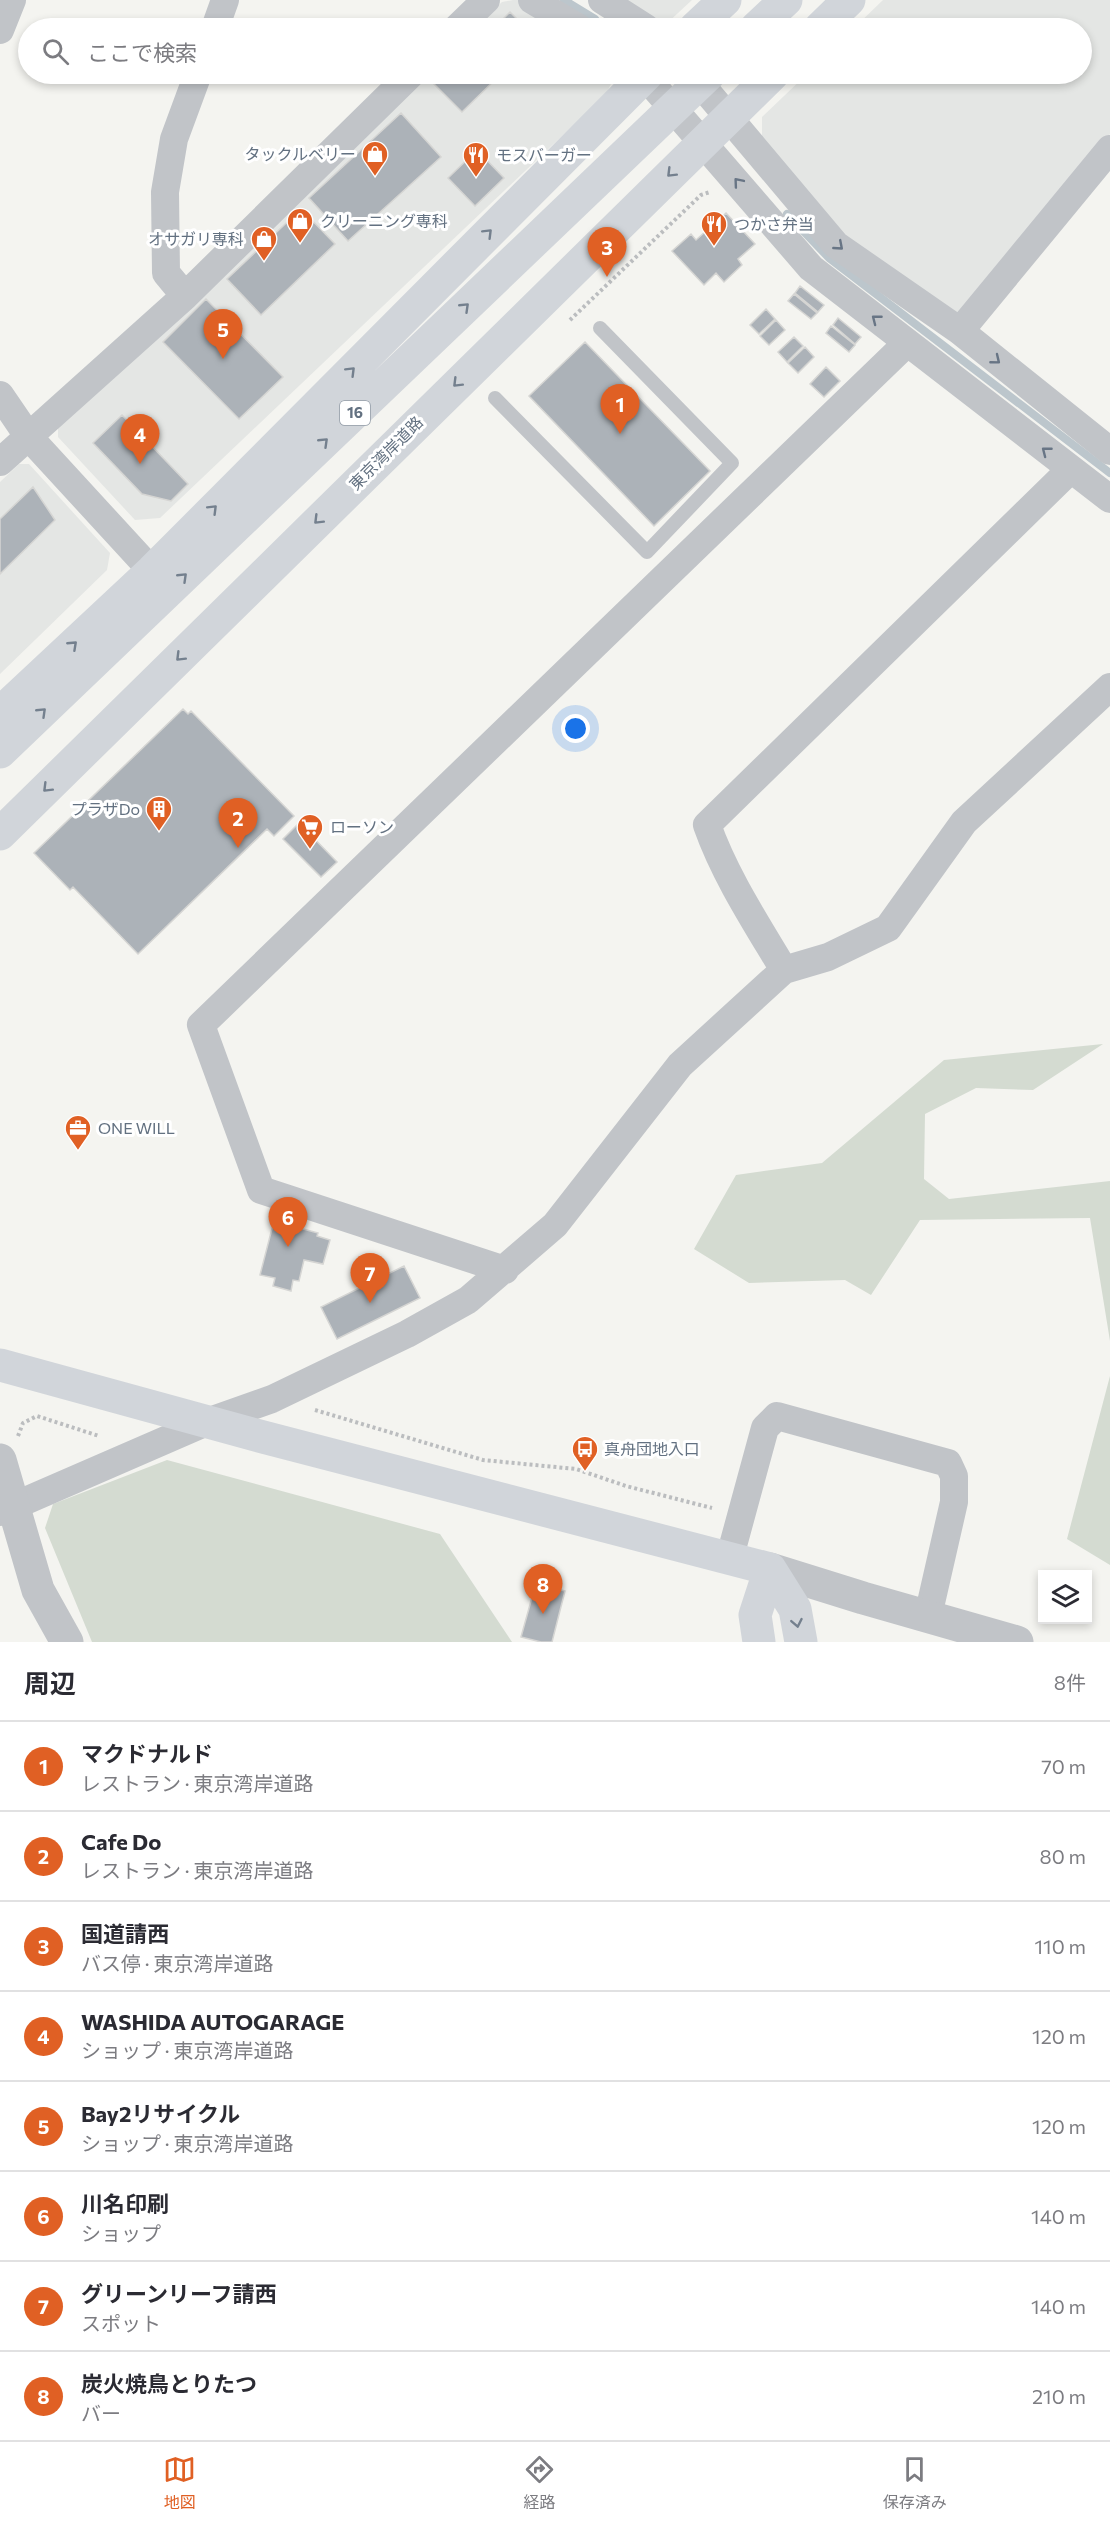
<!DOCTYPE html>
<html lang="ja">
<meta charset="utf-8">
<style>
body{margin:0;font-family:Commissioner,"Noto Sans JP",sans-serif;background:#f2f2f3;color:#2b2b33}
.controls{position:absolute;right:18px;bottom:18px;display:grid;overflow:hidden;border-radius:0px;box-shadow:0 3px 9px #0003}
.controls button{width:54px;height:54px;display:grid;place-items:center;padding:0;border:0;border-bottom:2px solid #e1e1e2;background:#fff;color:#2b2b33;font:30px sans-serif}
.you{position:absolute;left:576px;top:729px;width:21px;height:21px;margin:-15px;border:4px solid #fff;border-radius:50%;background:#1a73e8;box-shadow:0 0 0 9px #1a73e833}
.badge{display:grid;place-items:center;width:39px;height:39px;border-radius:50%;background:#e06024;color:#fff;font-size:20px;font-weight:700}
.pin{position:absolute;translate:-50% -50px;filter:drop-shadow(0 2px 3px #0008)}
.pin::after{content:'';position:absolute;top:32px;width:21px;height:18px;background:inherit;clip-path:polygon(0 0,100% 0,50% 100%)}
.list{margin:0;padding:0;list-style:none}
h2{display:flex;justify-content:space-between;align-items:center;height:78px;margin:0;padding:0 24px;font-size:26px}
h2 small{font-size:20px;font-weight:400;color:#7c7c81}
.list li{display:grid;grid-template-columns:39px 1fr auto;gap:18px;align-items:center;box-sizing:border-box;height:90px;padding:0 24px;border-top:2px solid #e1e1e2}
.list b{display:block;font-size:22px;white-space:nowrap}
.list p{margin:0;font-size:20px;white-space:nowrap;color:#7c7c81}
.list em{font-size:20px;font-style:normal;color:#7c7c81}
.icon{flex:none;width:33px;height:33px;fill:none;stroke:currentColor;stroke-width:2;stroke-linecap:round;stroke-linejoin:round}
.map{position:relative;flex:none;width:1110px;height:1642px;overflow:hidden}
.search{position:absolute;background:#fff;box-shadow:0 3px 9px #0003;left:18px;right:18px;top:18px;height:66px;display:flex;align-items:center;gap:15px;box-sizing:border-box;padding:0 21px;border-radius:33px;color:#7c7c81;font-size:22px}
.sheet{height:798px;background:#fff}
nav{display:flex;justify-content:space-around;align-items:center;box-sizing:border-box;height:84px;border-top:2px solid #e1e1e2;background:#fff;font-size:16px;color:#7c7c81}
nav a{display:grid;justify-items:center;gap:3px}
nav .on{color:#e06024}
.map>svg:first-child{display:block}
.built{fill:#e4e6e4}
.green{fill:#d4dbd1}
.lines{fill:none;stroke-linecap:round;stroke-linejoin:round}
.stream{stroke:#bcc6cc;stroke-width:8}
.building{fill:#acb2b8;stroke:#d5d5d3;stroke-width:1.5}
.path{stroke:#bbbdbf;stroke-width:4;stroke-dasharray:3 3;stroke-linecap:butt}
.service{stroke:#c1c4c8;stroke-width:14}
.minor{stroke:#c1c4c8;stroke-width:28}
.tertiary{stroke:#c1c4c8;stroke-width:33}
.secondary{stroke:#d1d5da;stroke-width:33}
.trunk{stroke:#d1d5da;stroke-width:33}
.oneway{stroke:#74808e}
.oneway2{stroke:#687585}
.labels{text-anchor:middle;stroke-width:6;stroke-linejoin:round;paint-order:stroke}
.shield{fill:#fff;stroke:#929ca7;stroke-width:1.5}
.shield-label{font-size:15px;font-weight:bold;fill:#637181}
.poi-label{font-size:16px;fill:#637181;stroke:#fff;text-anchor:start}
.street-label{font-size:16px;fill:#637181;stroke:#fff}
</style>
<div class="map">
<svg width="1110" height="1642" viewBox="0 0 1110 1642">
<rect width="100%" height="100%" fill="#f4f4f0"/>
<path class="built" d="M513,0H520L561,28H474L502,2Z
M616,0H692L664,26H650Z
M883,0H1110V134L959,315L841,236L762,141V117L807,74H1082V28H854Z
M427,74H616L606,94L160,518L135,520L58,437V427Z
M19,464H29L110,553L107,570L0,674V482Z"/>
<path class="green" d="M1103,1044L1033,1090L976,1088L925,1114L924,1179L949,1199L1110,1181V1341L1090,1218L920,1220L871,1295L845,1280L749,1283L694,1249L736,1175L822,1163L944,1060Z
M1110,1376V1565L1067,1539Z
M167,1460L440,1534L512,1642H92L45,1528L53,1504Z"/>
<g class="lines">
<path class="stream" d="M564,0L595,19
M787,214L829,258L1110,473"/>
</g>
<path class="building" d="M510,12L526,28H494Z
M441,74H501L462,112L432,82Z
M401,113L441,157L348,241L309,198Z
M477,150L504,178L475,206L448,178Z
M301,209L335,244L261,315L227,279Z
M726,213L755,244L738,259L742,265L724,282L716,273L704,285L672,251L691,234L696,240Z
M800,286L824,305L818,312L795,293Z
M794,294L817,313L811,319L788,301Z
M206,299L283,377L239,419L163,342Z
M766,309L775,319L759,334L750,325Z
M838,318L861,337L855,344L833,325Z
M776,320L785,330L769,345L760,336Z
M831,326L855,345L849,352L826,333Z
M794,337L803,346L787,362L778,352Z
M585,342L710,471L654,526L529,396Z
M805,347L814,357L798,373L788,363Z
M826,367L840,381L824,397L810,384Z
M122,415L188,484L171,501L142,494L93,443Z
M33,487L55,520L0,574V519Z
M183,709L188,714L191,711L294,816L274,836L267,829L138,954L73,887L70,890L34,853Z
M299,823L337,862L321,877L283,839Z
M275,1217L293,1222L292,1226L318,1233L317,1236L330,1240L323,1264L304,1260L299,1281L293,1280L291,1291L273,1286L275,1278L260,1275Z
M404,1266L420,1298L337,1339L321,1307Z
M536,1583L565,1591L552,1642H541L521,1637Z"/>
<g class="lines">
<path class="path" d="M570,320L701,195L710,192
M315,1410L483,1460L576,1469L626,1486L712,1508
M18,1436L23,1423L37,1416L99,1436"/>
<path class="service" d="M495,398L647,552L732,463L600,328"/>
<path class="minor" d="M532,0L579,28
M602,0L646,28
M215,28L225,0
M457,28L486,0
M0,30L12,0
M643,74L811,268L1110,499
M692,74L836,245L960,331L1110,451
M185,296L166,273L165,192L174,139L198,74
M960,331L1110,149
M0,395L28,436L152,571
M0,462L185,296L411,74
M784,970C756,923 725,876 707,825L1070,470
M505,1270L261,1190L201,1025L906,344
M0,1512L207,1422L272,1399L407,1334L468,1300L555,1225L680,1065L784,970L828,957L888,928L964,822L1110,687
M729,1560L765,1428L777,1416L948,1463L954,1476V1502L928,1616"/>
<path class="tertiary" d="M0,1460L38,1590L67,1642
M770,1569L863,1598L1017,1642"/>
<path class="secondary" d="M0,1365L263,1437L770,1569L795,1609L801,1642
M759,1642L755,1615L770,1569"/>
<path class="trunk" d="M695,28L725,0
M756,28L786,0
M820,28L849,0
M0,713L152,571L647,74
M0,752L709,74
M0,834L773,74"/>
</g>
<defs><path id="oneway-chevron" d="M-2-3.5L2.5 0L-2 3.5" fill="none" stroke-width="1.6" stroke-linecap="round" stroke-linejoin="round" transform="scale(1.5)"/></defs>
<g class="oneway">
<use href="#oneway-chevron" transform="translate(671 173) rotate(135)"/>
<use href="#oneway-chevron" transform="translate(488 233) rotate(-45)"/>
<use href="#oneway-chevron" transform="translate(465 307) rotate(-44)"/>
<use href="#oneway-chevron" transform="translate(351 371) rotate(-45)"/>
<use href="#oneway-chevron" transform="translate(457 383) rotate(135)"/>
<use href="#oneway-chevron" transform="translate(324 442) rotate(-44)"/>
<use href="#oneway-chevron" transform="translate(213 509) rotate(-45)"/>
<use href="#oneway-chevron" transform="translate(318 520) rotate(135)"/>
<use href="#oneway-chevron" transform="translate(183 577) rotate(-44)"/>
<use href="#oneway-chevron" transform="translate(73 645) rotate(-43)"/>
<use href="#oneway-chevron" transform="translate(180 657) rotate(135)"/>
<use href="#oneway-chevron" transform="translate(42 712) rotate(-44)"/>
<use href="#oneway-chevron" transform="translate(47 788) rotate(135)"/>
<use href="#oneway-chevron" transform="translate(797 1623) rotate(79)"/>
</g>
<g class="oneway2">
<use href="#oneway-chevron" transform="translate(738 182) rotate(-130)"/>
<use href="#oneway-chevron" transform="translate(839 246) rotate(41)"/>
<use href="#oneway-chevron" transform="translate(876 319) rotate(-142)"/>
<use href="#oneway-chevron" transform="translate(996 360) rotate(39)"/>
<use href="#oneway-chevron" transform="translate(1046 451) rotate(-142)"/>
</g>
<defs>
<g id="shop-pin" transform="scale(1.35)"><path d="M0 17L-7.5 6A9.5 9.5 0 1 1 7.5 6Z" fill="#e06024" stroke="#fff"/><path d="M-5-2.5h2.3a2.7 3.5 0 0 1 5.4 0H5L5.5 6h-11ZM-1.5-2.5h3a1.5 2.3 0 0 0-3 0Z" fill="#fff"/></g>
<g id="restaurant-pin" transform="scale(1.35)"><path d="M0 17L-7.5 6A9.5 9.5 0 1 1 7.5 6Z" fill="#e06024" stroke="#fff"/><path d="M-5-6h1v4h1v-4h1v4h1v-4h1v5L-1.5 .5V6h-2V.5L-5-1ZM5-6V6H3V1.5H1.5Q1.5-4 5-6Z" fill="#fff"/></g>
<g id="building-pin" transform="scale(1.35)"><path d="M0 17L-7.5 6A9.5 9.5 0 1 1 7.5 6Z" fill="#e06024" stroke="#fff"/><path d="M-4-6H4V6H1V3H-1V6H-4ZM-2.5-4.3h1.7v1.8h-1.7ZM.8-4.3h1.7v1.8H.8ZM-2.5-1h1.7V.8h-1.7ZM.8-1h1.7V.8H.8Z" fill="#fff"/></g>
<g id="supermarket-pin" transform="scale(1.35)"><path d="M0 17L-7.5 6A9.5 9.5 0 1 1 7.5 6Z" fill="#e06024" stroke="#fff"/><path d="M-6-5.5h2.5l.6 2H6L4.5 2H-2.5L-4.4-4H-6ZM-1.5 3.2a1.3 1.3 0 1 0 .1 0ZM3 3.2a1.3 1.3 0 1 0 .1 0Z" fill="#fff"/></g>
<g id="office-pin" transform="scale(1.35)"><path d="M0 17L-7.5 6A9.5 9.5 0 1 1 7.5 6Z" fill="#e06024" stroke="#fff"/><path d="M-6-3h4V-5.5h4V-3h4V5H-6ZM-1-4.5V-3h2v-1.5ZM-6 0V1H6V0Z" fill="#fff"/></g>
<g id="bus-pin" transform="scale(1.35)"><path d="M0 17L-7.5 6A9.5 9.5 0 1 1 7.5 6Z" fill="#e06024" stroke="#fff"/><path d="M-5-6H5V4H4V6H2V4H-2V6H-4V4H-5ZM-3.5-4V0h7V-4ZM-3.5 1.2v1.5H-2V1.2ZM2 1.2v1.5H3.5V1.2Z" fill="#fff"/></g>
</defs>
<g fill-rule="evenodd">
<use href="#shop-pin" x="375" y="154"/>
<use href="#restaurant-pin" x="476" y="155"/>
<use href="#shop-pin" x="300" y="221"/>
<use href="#restaurant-pin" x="714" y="224"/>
<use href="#shop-pin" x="264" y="239"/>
<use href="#building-pin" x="159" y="809"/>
<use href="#supermarket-pin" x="310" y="827"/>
<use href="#office-pin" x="78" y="1128"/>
<use href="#bus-pin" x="585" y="1449"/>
</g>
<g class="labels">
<rect class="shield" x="340" y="401" width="30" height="24" rx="4.5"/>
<g class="shield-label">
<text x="355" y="418">16</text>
</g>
<g class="poi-label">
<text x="356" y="160" text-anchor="end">タックルベリー</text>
<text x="496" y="161">モスバーガー</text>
<text x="320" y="227">クリーニング専科</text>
<text x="734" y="230">つかさ弁当</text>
<text x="244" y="245" text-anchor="end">オサガリ専科</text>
<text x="140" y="815" text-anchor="end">プラザDo</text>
<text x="330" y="833">ローソン</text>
<text x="98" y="1134">ONE WILL</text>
<text x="604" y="1455">真舟団地入口</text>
</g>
<g class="street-label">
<text transform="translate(386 453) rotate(-45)" y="6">東京湾岸道路</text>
</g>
</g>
</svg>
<div class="controls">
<button><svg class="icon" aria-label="layers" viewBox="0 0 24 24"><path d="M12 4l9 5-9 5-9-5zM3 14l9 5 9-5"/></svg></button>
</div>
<div class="you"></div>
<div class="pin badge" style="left:620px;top:434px">1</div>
<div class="pin badge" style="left:238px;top:848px">2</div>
<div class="pin badge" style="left:607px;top:277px">3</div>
<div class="pin badge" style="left:140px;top:464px">4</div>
<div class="pin badge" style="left:223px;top:359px">5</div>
<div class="pin badge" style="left:288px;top:1247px">6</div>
<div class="pin badge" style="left:370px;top:1303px">7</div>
<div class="pin badge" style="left:543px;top:1614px">8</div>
<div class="search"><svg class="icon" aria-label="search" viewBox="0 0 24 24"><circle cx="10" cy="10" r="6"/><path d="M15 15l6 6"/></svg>ここで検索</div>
</div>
<section class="sheet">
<h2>周辺<small>8件</small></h2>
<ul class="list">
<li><span class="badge">1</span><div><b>マクドナルド</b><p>レストラン · 東京湾岸道路</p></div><em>70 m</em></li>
<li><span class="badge">2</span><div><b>Cafe Do</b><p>レストラン · 東京湾岸道路</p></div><em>80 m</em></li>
<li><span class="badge">3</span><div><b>国道請西</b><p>バス停 · 東京湾岸道路</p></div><em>110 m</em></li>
<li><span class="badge">4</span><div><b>WASHIDA AUTOGARAGE</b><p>ショップ · 東京湾岸道路</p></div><em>120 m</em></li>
<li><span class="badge">5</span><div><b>Bay2リサイクル</b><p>ショップ · 東京湾岸道路</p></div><em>120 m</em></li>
<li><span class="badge">6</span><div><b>川名印刷</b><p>ショップ</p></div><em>140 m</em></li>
<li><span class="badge">7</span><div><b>グリーンリーフ請西</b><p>スポット</p></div><em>140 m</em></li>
<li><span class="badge">8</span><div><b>炭火焼鳥とりたつ</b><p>バー</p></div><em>210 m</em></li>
</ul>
</section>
<nav>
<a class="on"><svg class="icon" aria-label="map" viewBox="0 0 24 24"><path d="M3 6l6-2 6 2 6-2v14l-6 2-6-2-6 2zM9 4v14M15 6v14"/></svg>地図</a>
<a><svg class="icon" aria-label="directions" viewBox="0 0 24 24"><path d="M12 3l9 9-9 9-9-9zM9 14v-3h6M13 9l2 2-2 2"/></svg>経路</a>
<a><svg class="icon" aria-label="saved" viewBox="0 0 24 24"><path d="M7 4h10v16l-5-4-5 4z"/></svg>保存済み</a>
</nav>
